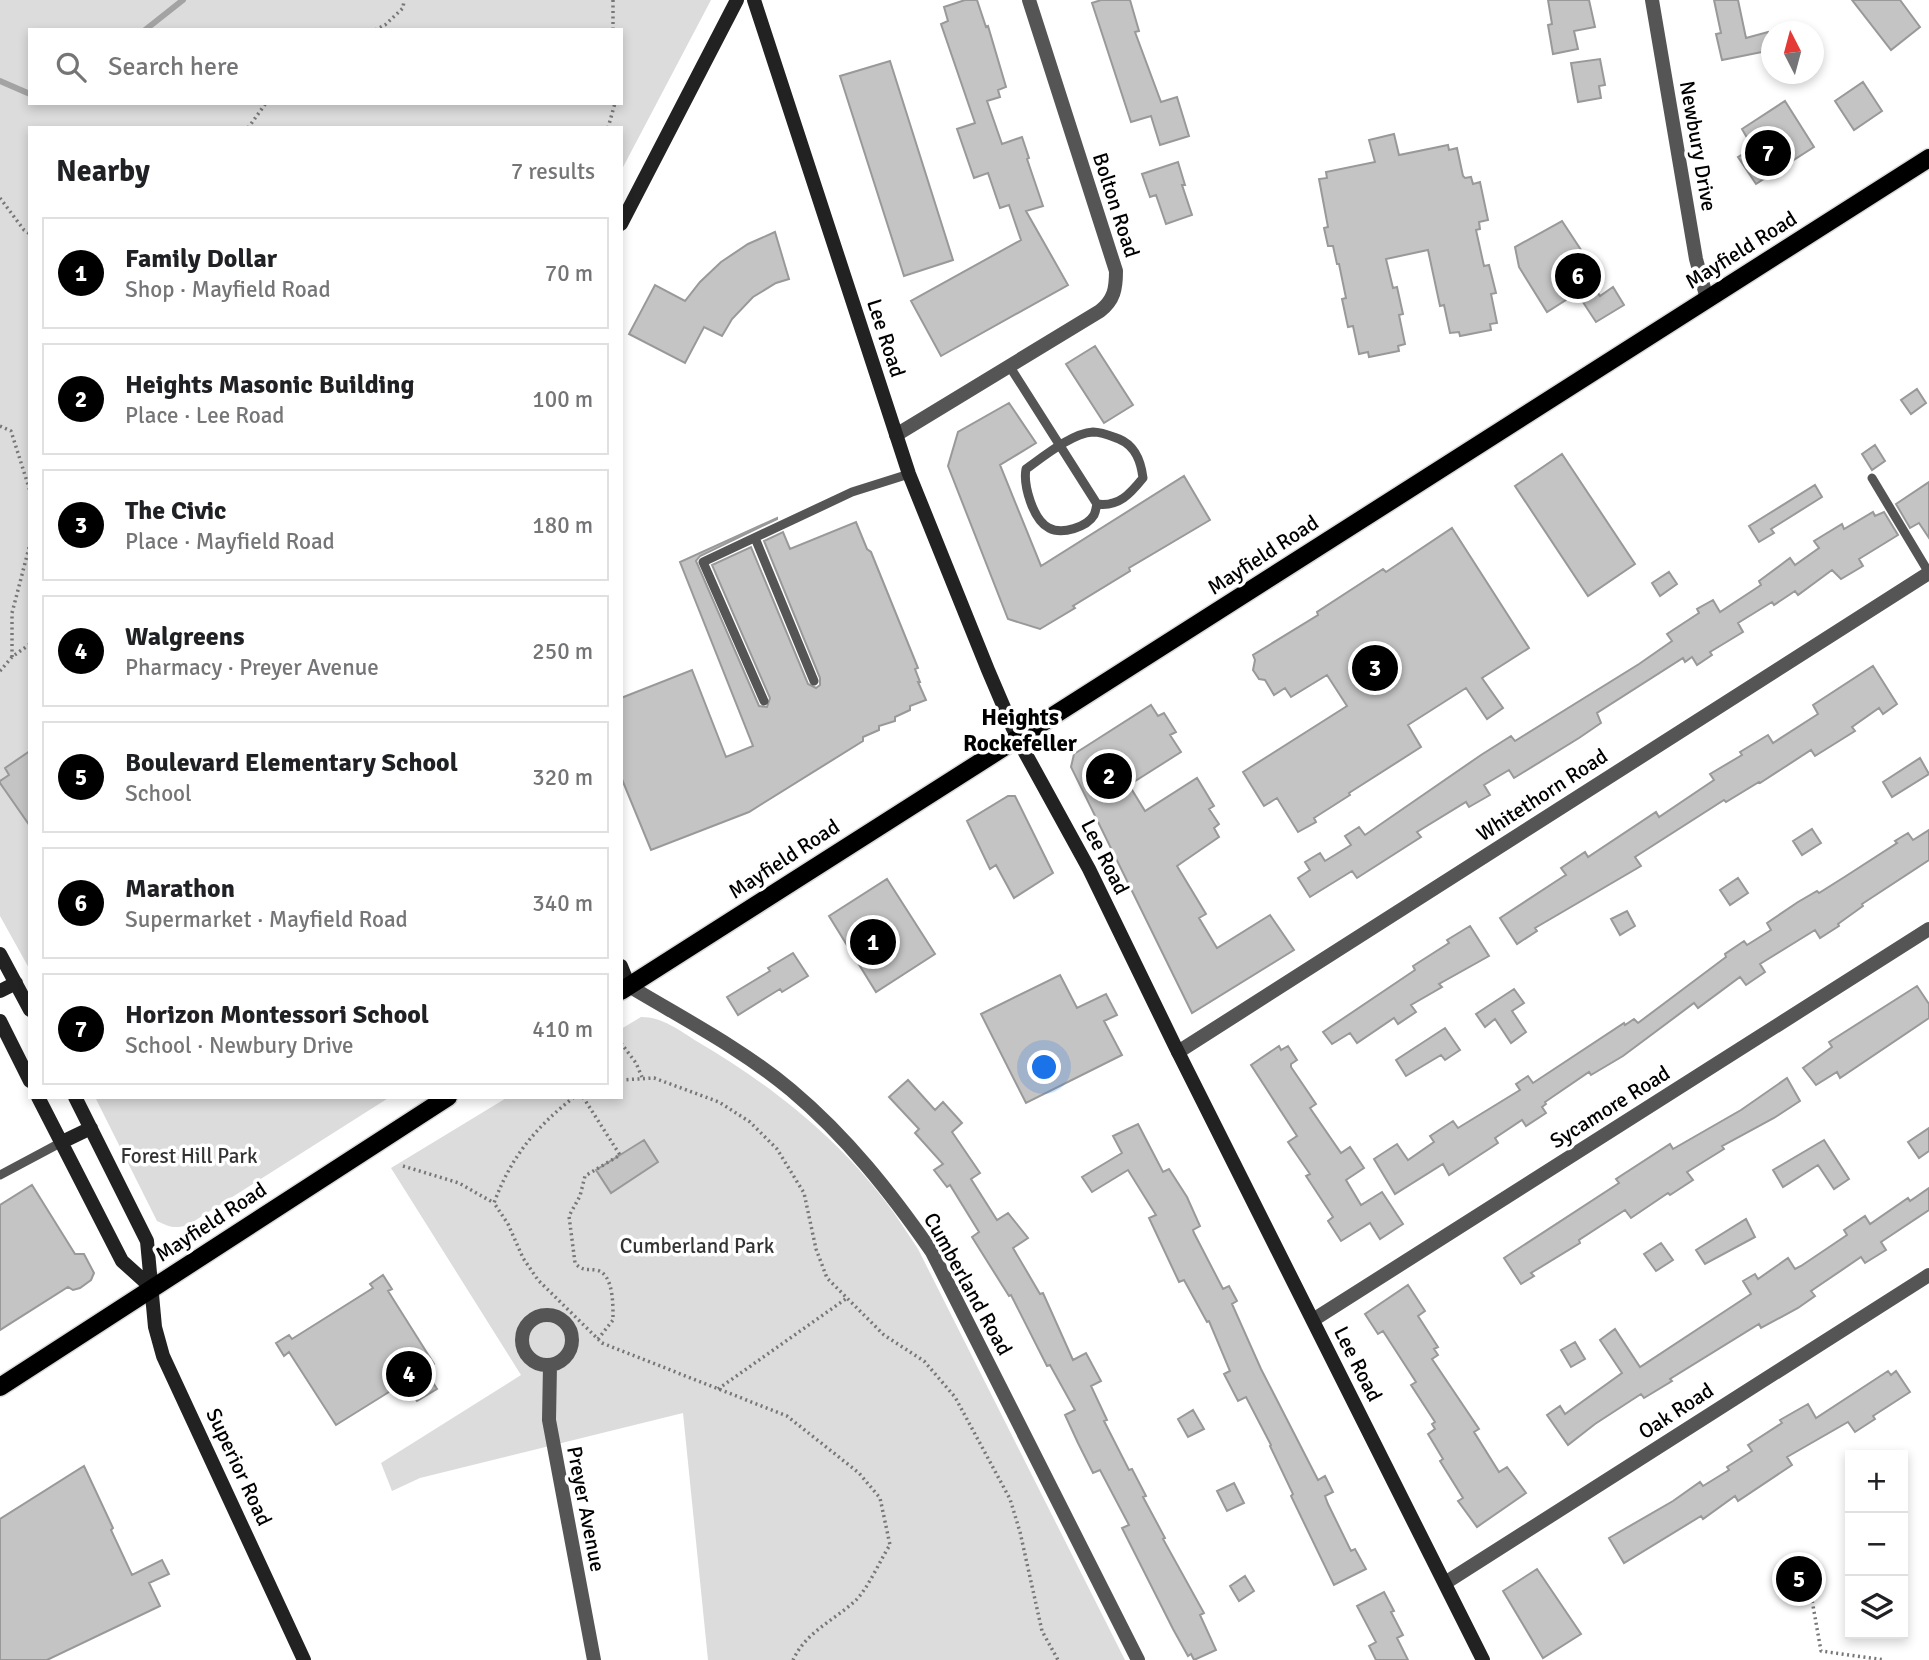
<!DOCTYPE html>
<meta charset="utf-8">
<style>
body{margin:0;font-family:Signika,sans-serif;background:#f6f6f6;color:#202124}
.controls{position:absolute;right:21px;bottom:21px;display:grid;overflow:hidden;border-radius:0px;box-shadow:0 4px 10px #0003}
.controls button{width:63px;height:63px;display:grid;place-items:center;padding:0;border:0;border-bottom:2px solid #e0e0e0;background:#fff;color:#202124;font:35px sans-serif}
.compass{position:absolute;left:1761px;top:21px;width:63px;height:63px;border-radius:50%;background:#fff;box-shadow:0 4px 10px #0003;rotate:354deg}
.you{position:absolute;left:1045px;top:1068px;width:24px;height:24px;margin:-18px;border:5px solid #fff;border-radius:50%;background:#1a73e8;box-shadow:0 0 0 10px #1a73e833}
.badge{display:grid;place-items:center;width:46px;height:46px;border-radius:50%;background:#000;color:#fff;font-size:23px;font-weight:700}
.pin{position:absolute;translate:-50% -50%;border:4px solid #fff;box-shadow:0 2px 7px #0006}
.list{margin:0;padding:0;list-style:none}
h2{display:flex;justify-content:space-between;align-items:center;height:91px;margin:0;padding:0 28px;font-size:30px}
h2 small{font-size:23px;font-weight:400;color:#757577}
.list li{display:grid;grid-template-columns:46px 1fr auto;gap:21px;align-items:center;box-sizing:border-box;height:112px;margin:0 14px 14px;padding:0 14px;border:2px solid #e0e0e0;border-radius:0px}
.list b{display:block;font-size:26px;white-space:nowrap}
.list p{margin:0;font-size:23px;white-space:nowrap;color:#757577}
.list em{font-size:23px;font-style:normal;color:#757577}
.icon{flex:none;width:38px;height:38px;fill:none;stroke:currentColor;stroke-width:2;stroke-linecap:round;stroke-linejoin:round}
.map{position:relative;flex:none;width:1929px;height:1660px;overflow:hidden}
.search{position:absolute;background:#fff;box-shadow:0 4px 10px #0003;left:28px;top:28px;width:595px;height:77px;display:flex;align-items:center;gap:18px;box-sizing:border-box;padding:0 24px;border-radius:0px;color:#757577;font-size:26px}
.panel{position:absolute;background:#fff;box-shadow:0 4px 10px #0003;left:28px;top:126px;width:595px;height:973px;border-radius:0px}
.map>svg:first-child{display:block}
.green{fill:#dcdcdc;fill-rule:evenodd}
.lines{fill:none;stroke-linecap:round;stroke-linejoin:round}
.stream{stroke:#a3a3a3;stroke-width:6}
.building{fill:#c4c4c4;stroke:#999;stroke-width:2}
.primary-casing{stroke:#dbdbdb;stroke-width:21}
.path{stroke:#777;stroke-width:3.5;stroke-dasharray:2 3.5;stroke-linecap:butt}
.lane{stroke:#555;stroke-width:9}
.street{stroke:#555;stroke-width:14}
.secondary{stroke:#222;stroke-width:14}
.primary{stroke:#000;stroke-width:18}
.labels{text-anchor:middle;stroke-width:7;stroke-linejoin:round;paint-order:stroke}
.street-label{font-size:21px;fill:#000;stroke:#fff}
.park-label{font-size:21px;fill:#333;stroke:#fff}
.neighbourhood-label{font-size:23px;font-weight:bold;fill:#000;stroke:#fff}
</style>
<div class="map">
<svg width="1929" height="1660" viewBox="0 0 1929 1660">
<rect width="100%" height="100%" fill="#fff"/>
<path class="green" d="M0,0H711L621,171V128H30V970L0,916ZM30,30H621V103H30Z
M641,1017C663,1017 680,1031 698,1042C767,1082 837,1137 885,1201C897,1216 907,1233 918,1249L1125,1660H708L683,1413L420,1478L392,1491L381,1463L521,1375L391,1168L508,1097H621V1029Z
M95,1097H390L188,1225C175,1229 169,1227 157,1221Z"/>
<g class="lines">
<path class="stream" d="M145,30L183,0
M0,81L30,94"/>
</g>
<path class="building" d="M965,0H977L986,27L988,26L1006,87L998,90L1000,97L987,101L1002,144L1022,137L1029,158L1027,159L1043,206L1026,211L1068,285L941,356L911,301L1021,240L1009,205L1000,208L988,173L974,178L957,129L975,123L941,24L948,21L944,7Z
M1101,0H1130L1139,31L1135,32L1161,102L1177,97L1189,136L1160,145L1151,116L1131,122L1092,3Z
M1548,0H1589L1595,27L1574,31L1578,49L1553,54L1548,25L1552,24Z
M1714,0H1738L1746,38L1768,32L1772,50L1722,60L1716,34L1721,33Z
M1852,0H1900L1920,27L1891,50Z
M1600,59L1605,85L1599,86L1601,98L1578,102L1571,63Z
M890,61L953,260L904,276L840,76Z
M1863,82L1882,111L1854,130L1835,101Z
M1785,101L1814,147L1756,184L1738,157L1753,148L1742,129Z
M1394,134L1399,155L1448,145L1449,150L1457,148L1463,176L1465,178L1471,177L1473,184L1480,182L1488,220L1479,222L1480,229L1476,230L1484,266L1489,265L1496,293L1491,294L1497,323L1490,324L1491,330L1460,336L1459,332L1450,333L1444,305L1440,306L1428,250L1386,259L1393,288L1397,287L1403,314L1399,315L1405,344L1398,346L1399,351L1369,357L1368,352L1359,354L1353,326L1348,327L1342,299L1346,298L1339,264H1337L1333,246H1328L1324,228L1328,227L1319,179L1327,178L1326,172L1375,162L1369,140Z
M1178,162L1185,185H1182L1192,215L1166,224L1156,195L1150,197L1142,174Z
M1562,221L1587,259L1579,264L1600,296L1613,287L1624,305L1596,322L1577,293L1547,312L1519,267L1515,247Z
M775,232L789,279L776,283L753,297L732,319L722,336L704,327L685,363L629,334L655,285L685,301L700,282L721,262L748,244Z
M1095,346L1133,405L1104,423L1066,364Z
M1917,389L1926,403L1911,414L1901,400Z
M1009,403L1036,443L1000,465L1041,566L1184,476L1210,520L1129,568L1130,571L1073,606L1075,608L1040,629L1008,619L948,466L958,432Z
M1875,445L1885,461L1872,470L1862,454Z
M1562,454L1635,564L1588,596L1515,486Z
M1929,482V538L1919,523L1910,528L1896,504Z
M1815,485L1822,497L1771,529L1774,533L1759,542L1749,526Z
M1873,512L1875,516L1884,512L1898,535L1859,559L1863,566L1841,579L1832,570L1798,595L1795,591L1774,605L1772,602L1738,623L1743,632L1710,652L1712,655L1697,665L1692,657L1685,662L1683,658L1597,713L1601,723L1579,738L1514,778L1509,770L1484,785L1490,795L1469,807L1466,802L1417,832L1421,837L1357,878L1352,871L1310,897L1298,878L1310,870L1305,862L1320,853L1325,861L1351,845L1345,836L1359,827L1365,835L1481,755L1511,736L1515,741L1639,664L1672,641L1667,634L1699,613L1697,609L1713,600L1720,612L1761,585L1759,581L1790,558L1795,565L1819,548L1814,541L1842,524L1844,529Z
M777,518V519L700,556L696,561L759,706L767,707L770,698L712,565L751,547L808,684L816,688L820,685V678L764,541L783,532L790,549L856,522L867,549L871,552L918,668L915,669L920,682H918L926,700L910,706V710L895,717V721L879,726V730L863,737V741L749,812L651,850L621,777V698L692,670L726,757L753,746L680,562Z
M1452,528L1529,648L1482,678L1503,708L1487,719L1466,688L1408,725L1421,747L1349,793L1350,795L1314,818L1316,822L1298,832L1277,798L1264,806L1243,772L1347,706L1327,675L1291,697L1285,688L1274,695L1265,680L1259,679L1253,670L1255,660L1253,655L1318,615L1317,612L1383,569L1386,572Z
M1669,572L1677,584L1660,596L1652,583Z
M1873,666L1897,704L1883,714L1879,708L1852,727L1855,731L1815,756L1811,750L1760,783L1759,782L1726,802L1724,800L1635,857L1641,866L1535,928L1537,931L1517,944L1500,918L1564,876L1566,875L1561,868L1585,852L1588,857L1656,812L1659,817L1714,780L1710,774L1742,755L1740,752L1768,735L1773,743L1818,714L1813,705Z
M1151,705L1158,716L1164,713L1176,732L1170,735L1181,752L1129,785L1145,811L1197,778L1214,806L1209,809L1219,824L1214,828L1219,837L1177,866L1206,914L1199,918L1217,948L1270,915L1294,950L1192,1013L1071,767L1074,754Z
M30,751V826L0,783V781L9,775L5,768Z
M1920,758L1929,774L1892,797L1883,782Z
M1008,796H1015L1053,873L1014,898L996,865L990,869L967,821Z
M1812,829L1821,843L1802,855L1793,841Z
M1929,830V860L1862,904L1863,906L1838,924L1839,926L1820,938L1815,930L1760,964L1765,972L1746,985L1740,977L1698,1008L1694,1003L1623,1056L1591,1075L1589,1072L1545,1102L1546,1104L1542,1107L1546,1113L1526,1126L1522,1120L1495,1138L1498,1143L1449,1175L1443,1164L1395,1194L1374,1159L1397,1144L1408,1160L1434,1142L1430,1136L1453,1121L1458,1128L1520,1090L1516,1084L1528,1076L1533,1083L1624,1023L1625,1025L1634,1019L1638,1023L1726,957L1725,954L1744,941L1747,945L1771,930L1767,923L1798,902L1817,891L1819,893L1846,876L1897,843L1895,841L1908,833L1913,840Z
M1738,878L1748,893L1730,905L1720,890Z
M887,879L935,954L876,992L829,916Z
M1627,911L1635,926L1620,935L1611,919Z
M1470,926L1489,956L1439,984L1442,987L1411,1005L1416,1012L1398,1024L1394,1018L1357,1043L1350,1033L1332,1044L1323,1032L1415,970L1413,966L1449,943L1447,940Z
M793,953L808,976L782,992L780,989L738,1015L727,997L770,971L768,968Z
M1060,975L1077,1008L1106,994L1117,1015L1104,1021L1122,1055L1026,1103L981,1014Z
M1917,986L1929,1004V1018L1840,1078L1837,1072L1816,1085L1803,1068L1832,1047L1829,1042Z
M1514,989L1524,1003L1512,1011L1526,1032L1511,1043L1495,1019L1485,1027L1476,1014Z
M1445,1028L1460,1050L1445,1060L1441,1055L1406,1076L1396,1060Z
M1279,1046L1281,1050L1288,1046L1297,1060L1291,1064V1067L1316,1104L1310,1108L1341,1153L1350,1147L1364,1168L1346,1180L1361,1205L1382,1192L1403,1224L1380,1239L1370,1223L1341,1241L1328,1221L1333,1217L1306,1176L1310,1174L1288,1142L1297,1136L1251,1065Z
M1787,1078L1800,1101L1774,1118L1722,1146L1724,1149L1687,1172L1693,1180L1670,1195L1668,1193L1631,1218L1625,1210L1579,1240L1580,1243L1531,1273L1534,1276L1521,1284L1504,1258L1619,1183L1616,1179L1670,1144L1673,1149L1741,1110Z
M908,1080L935,1110L943,1102L962,1123L952,1132L980,1173L971,1179L997,1220L1008,1213L1028,1238L1013,1248L1040,1294L1043,1293L1073,1360L1086,1353L1101,1381L1091,1386L1107,1420L1104,1421L1129,1470L1132,1469L1146,1496L1143,1497L1165,1538L1163,1539L1204,1613L1200,1615L1216,1650L1194,1660L1191,1654L1188,1656L1173,1629L1122,1528L1129,1525L1100,1470L1093,1473L1078,1443L1065,1415L1075,1410L1050,1365L1047,1366L1011,1295L1009,1296L972,1237L979,1232L950,1185L947,1187L934,1170L943,1164L915,1133L919,1129L889,1097Z
M1138,1124L1163,1172L1169,1169L1187,1197L1200,1226L1193,1230L1194,1233L1223,1289L1229,1286L1237,1301L1232,1304L1261,1369L1318,1480L1325,1476L1333,1492L1325,1496L1328,1504L1351,1551L1355,1549L1366,1569L1334,1585L1291,1496L1293,1494L1270,1446L1271,1445L1246,1397L1238,1401L1224,1374L1230,1371L1209,1321L1207,1322L1184,1280L1179,1282L1149,1218L1156,1215L1128,1170L1092,1192L1082,1177L1122,1153L1113,1136Z
M1929,1128V1151L1919,1158L1908,1142Z
M644,1140L658,1162L611,1193L596,1170Z
M1824,1140L1849,1179L1834,1189L1818,1165L1783,1187L1773,1170Z
M32,1185L75,1254H84L94,1273L91,1280L80,1288L73,1290L68,1287L0,1330V1205Z
M1929,1188V1210L1881,1242L1886,1250L1865,1263L1861,1257L1811,1291L1815,1296L1798,1308L1761,1328L1759,1324L1670,1379L1672,1381L1644,1398L1641,1394L1595,1424L1568,1445L1547,1415L1560,1406L1565,1414L1622,1373L1600,1340L1615,1329L1640,1367L1751,1294L1743,1281L1755,1274L1758,1279L1788,1258L1795,1269L1801,1266L1847,1235L1844,1230L1865,1216L1870,1224L1908,1198L1910,1201Z
M1746,1219L1755,1237L1705,1264L1696,1250Z
M1661,1243L1673,1260L1656,1271L1644,1254Z
M383,1275L392,1289L388,1291L434,1364L425,1370L437,1389L417,1401L405,1382L336,1425L289,1352L284,1356L276,1343L289,1335L292,1339L373,1288L370,1284Z
M1408,1285L1425,1311L1418,1316L1438,1347L1434,1349L1438,1355L1432,1359L1479,1429L1474,1432L1499,1472L1507,1467L1526,1493L1477,1527L1458,1501L1463,1498L1440,1461L1443,1459L1428,1434L1435,1429L1432,1424L1435,1422L1411,1385L1416,1382L1383,1331L1378,1334L1365,1314Z
M1575,1342L1585,1359L1571,1367L1561,1350Z
M1888,1371L1891,1375L1896,1371L1910,1392L1873,1416L1875,1419L1855,1432L1848,1422L1787,1457L1792,1465L1738,1501L1735,1496L1703,1519L1701,1516L1624,1563L1609,1538L1673,1501L1700,1482L1703,1486L1729,1470L1727,1467L1752,1451L1748,1445L1782,1423L1780,1420L1808,1404L1816,1418Z
M1193,1410L1204,1429L1188,1437L1178,1419Z
M84,1466L113,1528L111,1530L132,1575L162,1560L169,1574L149,1583L160,1606L47,1660H0V1519Z
M1234,1483L1244,1503L1227,1511L1217,1491Z
M1537,1569L1581,1634L1543,1658L1503,1591Z
M1245,1576L1254,1591L1239,1601L1230,1586Z
M1384,1592L1394,1611L1391,1612L1403,1635L1397,1638L1408,1660H1376L1369,1646L1376,1642L1357,1606Z"/>
<g class="lines">
<g class="primary-casing">
<path id="primary" d="M621,991L1929,158
M0,1387L448,1097"/>
</g>
<path class="path" d="M613,0V30
M375,30L385,25L403,8L404,0
M248,128L266,103
M608,128L615,103
M0,198L24,230L30,234
M0,426L11,431L30,491
M12,657V613L30,544
M0,671L12,657L30,644
M621,1043L636,1063L642,1077
M621,1080L654,1078L719,1102L750,1122L777,1149L804,1193L816,1249L827,1278L884,1335L924,1361L955,1397L1010,1499L1020,1532L1042,1631L1058,1660
M574,1097C535,1128 511,1157 494,1203L508,1224L523,1258L538,1280L602,1343L787,1416L859,1473L880,1498L890,1545C880,1560 868,1589 855,1601C833,1621 806,1632 793,1660
M583,1097L620,1155L585,1176L580,1196L569,1216L575,1263C582,1271 587,1269 596,1270C614,1273 613,1306 613,1320L598,1339
M403,1166L459,1183L494,1203
M718,1389L847,1298
M1788,1579L1812,1600L1821,1651L1885,1660"/>
<path class="lane" d="M1010,367L1097,504C1119,507 1130,494 1143,478C1141,462 1136,446 1119,439C1111,436 1102,432 1093,432C1072,433 1043,457 1026,469C1023,485 1033,520 1049,528C1062,535 1087,527 1094,515C1096,511 1096,507 1097,504
M1872,478L1929,573
M755,538L814,681
M764,701L703,562L852,492L909,474
M0,1175L62,1142"/>
<path class="street" d="M1652,0L1696,259L1707,299
M896,435L1100,311C1114,300 1116,289 1116,271L1029,0
M629,986C684,1019 742,1049 791,1090C847,1137 891,1193 932,1252L1138,1660
M1178,1052L1929,573
M522 1340a25 25 0 1 1 50 0a25 25 0 1 1-50 0Z
M1313,1320L1929,929
M550,1365L549,1420L594,1660
M1445,1583L1929,1275"/>
<path class="secondary" d="M754,0L909,474L988,670L1017,738L1089,869L1175,1046L1483,1660
M621,224L737,0
M0,954L30,1010
M621,966L629,986
M0,991L16,983
M0,1021L30,1081
M38,1097L122,1261L152,1288
M75,1097L147,1241L155,1327L163,1356L304,1660
M62,1142L91,1128"/>
<use href="#primary" class="primary"/>
</g>
<g class="labels">
<g class="street-label">
<text transform="translate(1698 146) rotate(80)" y="7">Newbury Drive</text>
<text transform="translate(1116 205) rotate(72)" y="7">Bolton Road</text>
<text transform="translate(1741 250) rotate(-32)" y="7">Mayfield Road</text>
<text transform="translate(886 338) rotate(72)" y="7">Lee Road</text>
<text transform="translate(1263 555) rotate(-33)" y="7">Mayfield Road</text>
<text transform="translate(1542 795) rotate(-33)" y="7">Whitethorn Road</text>
<text transform="translate(1105 857) rotate(63)" y="7">Lee Road</text>
<text transform="translate(784 859) rotate(-33)" y="7">Mayfield Road</text>
<text transform="translate(1610 1107) rotate(-32)" y="7">Sycamore Road</text>
<text transform="translate(211 1222) rotate(-33)" y="7">Mayfield Road</text>
<text transform="translate(968 1284) rotate(61)" y="7">Cumberland Road</text>
<text transform="translate(1358 1364) rotate(63)" y="7">Lee Road</text>
<text transform="translate(1676 1411) rotate(-33)" y="7">Oak Road</text>
<text transform="translate(239 1467) rotate(65)" y="7">Superior Road</text>
<text transform="translate(586 1509) rotate(79)" y="7">Preyer Avenue</text>
</g>
<g class="park-label">
<text x="189" y="1163">Forest Hill Park</text>
<text x="697" y="1253">Cumberland Park</text>
</g>
<g class="neighbourhood-label">
<text x="1020" y="725">Heights<tspan x="1020" dy="26">Rockefeller</tspan></text>
</g>
</g>
</svg>
<div class="controls">
<button>+</button>
<button>−</button>
<button><svg class="icon" aria-label="layers" viewBox="0 0 24 24"><path d="M12 4l9 5-9 5-9-5zM3 14l9 5 9-5"/></svg></button>
</div>
<svg class="compass" viewBox="-18 -18 36 36"><path d="M0-13l5 13h-10z" fill="#e53935"/><path d="M0 13l5-13h-10z" fill="#757577"/></svg>
<div class="you"></div>
<div class="pin badge" style="left:873px;top:942px">1</div>
<div class="pin badge" style="left:1109px;top:776px">2</div>
<div class="pin badge" style="left:1375px;top:668px">3</div>
<div class="pin badge" style="left:409px;top:1374px">4</div>
<div class="pin badge" style="left:1799px;top:1579px">5</div>
<div class="pin badge" style="left:1578px;top:276px">6</div>
<div class="pin badge" style="left:1768px;top:153px">7</div>
<div class="search"><svg class="icon" aria-label="search" viewBox="0 0 24 24"><circle cx="10" cy="10" r="6"/><path d="M15 15l6 6"/></svg>Search here</div>
<section class="panel">
<h2>Nearby<small>7 results</small></h2>
<ul class="list">
<li><span class="badge">1</span><div><b>Family Dollar</b><p>Shop · Mayfield Road</p></div><em>70 m</em></li>
<li><span class="badge">2</span><div><b>Heights Masonic Building</b><p>Place · Lee Road</p></div><em>100 m</em></li>
<li><span class="badge">3</span><div><b>The Civic</b><p>Place · Mayfield Road</p></div><em>180 m</em></li>
<li><span class="badge">4</span><div><b>Walgreens</b><p>Pharmacy · Preyer Avenue</p></div><em>250 m</em></li>
<li><span class="badge">5</span><div><b>Boulevard Elementary School</b><p>School</p></div><em>320 m</em></li>
<li><span class="badge">6</span><div><b>Marathon</b><p>Supermarket · Mayfield Road</p></div><em>340 m</em></li>
<li><span class="badge">7</span><div><b>Horizon Montessori School</b><p>School · Newbury Drive</p></div><em>410 m</em></li>
</ul>
</section>
</div>
